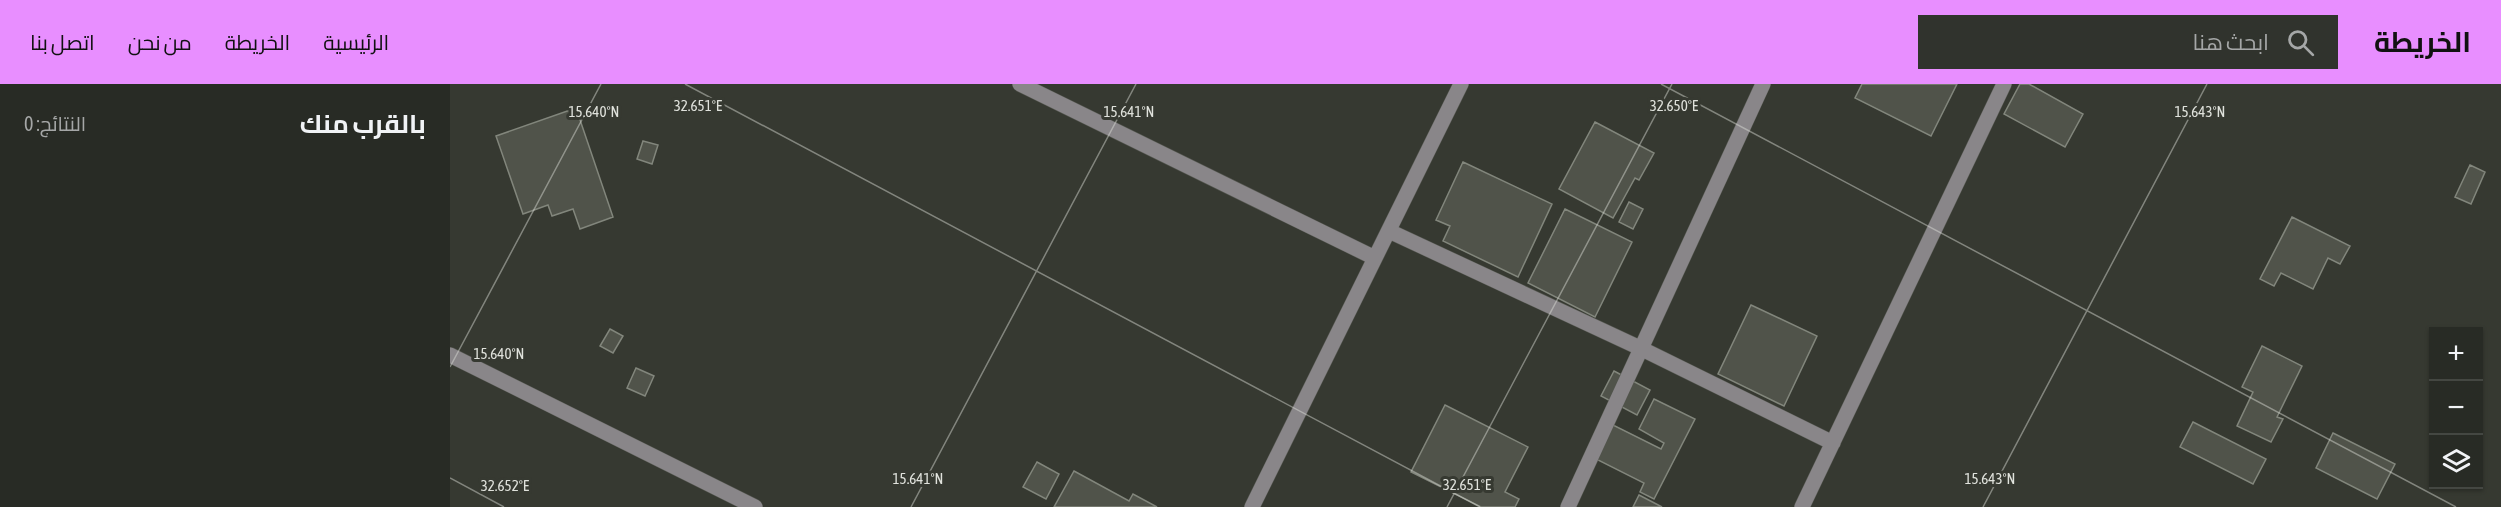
<!DOCTYPE html>
<html lang="ar">
<meta charset="utf-8">
<style>
body{margin:0;font-family:"Asap Condensed",Cairo,sans-serif;background:#30332d;color:#f1f3f6;direction:rtl}
.controls{position:absolute;right:18px;bottom:18px;display:grid;overflow:hidden;border-radius:0px;box-shadow:0 2px 4px #0004}
.controls button{width:54px;height:54px;display:grid;place-items:center;padding:0;border:0;border-bottom:2px solid #444742;background:#282b25;color:#f1f3f6;font:30px sans-serif}
.list{margin:0;padding:0;list-style:none}
h2{display:flex;justify-content:space-between;align-items:center;height:78px;margin:0;padding:0 24px;font-size:26px}
h2 small{font-size:20px;font-weight:400;color:#a5a7a7}
.icon{flex:none;width:33px;height:33px;fill:none;stroke:currentColor;stroke-width:2;stroke-linecap:round;stroke-linejoin:round}
.map{position:relative;flex:none;width:2051px;height:423px;overflow:hidden;direction:ltr}
header{display:flex;align-items:center;gap:36px;box-sizing:border-box;height:84px;padding:0 30px;background:#e88eff;color:#111}
header strong{font-size:28px}
nav{display:flex;gap:33px;margin-inline-start:auto;font-size:21px}
.search{width:420px;height:54px;background:#30332d;display:flex;align-items:center;gap:15px;box-sizing:border-box;padding:0 21px;border-radius:0px;color:#a5a7a7;font-size:22px}
main{display:flex}
aside{flex:1;background:#282b25}
.map>svg:first-child{display:block}
.building{fill:#50534a;stroke:#82867c;stroke-width:1.5}
.lines{fill:none;stroke-linecap:round;stroke-linejoin:round}
.minor-casing{stroke:#555750;stroke-width:16}
.minor{stroke:#898689;stroke-width:15}
.ticks{fill:none;stroke:#e0e2dc;stroke-width:1.5;stroke-opacity:0.45}
.ticks-label{font-size:15px;text-anchor:middle;fill:#e0e2dc;stroke:#363931;stroke-width:6;stroke-linejoin:round;paint-order:stroke}
</style>
<header>
<strong>الخريطة</strong>
<div class="search"><svg class="icon" aria-label="search" viewBox="0 0 24 24"><circle cx="10" cy="10" r="6"/><path d="M15 15l6 6"/></svg>ابحث هنا</div>
<nav><a>الرئيسية</a><a>الخريطة</a><a>من نحن</a><a>اتصل بنا</a></nav>
</header>
<main>
<div class="map">
<svg width="2051" height="423" viewBox="0 0 2051 423">
<rect width="100%" height="100%" fill="#363931"/>
<path class="building" d="M1412,0H1507L1481,52L1405,14Z
M1570,0H1579L1633,30L1615,63L1554,30Z
M126,24L163,133L130,145L123,125L102,132L98,121L73,130L46,52Z
M1145,38L1204,69L1189,96L1185,94L1163,134L1109,105Z
M193,57L208,61L202,80L187,75Z
M1013,78L1102,120L1068,193L993,157L1000,142L986,136Z
M2020,81L2035,88L2021,120L2005,113Z
M1179,118L1193,125L1183,145L1169,138Z
M1115,125L1182,158L1145,233L1078,199Z
M1842,133L1900,162L1890,180L1878,174L1863,205L1831,189L1824,202L1810,195Z
M1301,221L1367,252L1334,322L1268,290Z
M160,245L173,252L163,269L150,262Z
M1812,262L1852,282L1827,333L1833,335L1821,358L1787,342L1803,308L1792,303Z
M186,284L204,292L195,312L177,304Z
M1164,287L1200,306L1187,331L1151,312Z
M1204,315L1245,335L1204,415L1190,408L1194,399L1146,375L1163,341L1211,365L1214,359L1189,345Z
M995,321L1078,363L1055,408L1069,415L1065,423H1031L961,388Z
M1743,338L1816,375L1803,400L1730,363Z
M1883,349L1945,380L1927,415L1866,384Z
M587,378L609,390L596,415L573,403Z
M624,387L679,417L683,410L707,423H604Z
M1189,411L1212,423H1183Z"/>
<g class="lines">
<g class="minor-casing">
<path id="minor" d="M570,0L925,174
M939,147L1190,264L1383,359
M0,271L305,423
M802,423L1011,0
M1118,423L1313,0
M1352,423L1554,0"/>
</g>
<use href="#minor" class="minor"/>
</g>
<path class="ticks" d="M235,0L1030,423M1211,0L2006,423M0,283L151,0M0,394L54,423M461,423L686,0M997,423L1222,0M1533,423L1757,0"/>
<g class="ticks-label">
<text x="248" y="27">32.651°E</text>
<text x="1224" y="27">32.650°E</text>
<text x="144" y="33">15.640°N</text>
<text x="679" y="33">15.641°N</text>
<text x="1750" y="33">15.643°N</text>
<text x="49" y="275">15.640°N</text>
<text x="468" y="400">15.641°N</text>
<text x="1540" y="400">15.643°N</text>
<text x="1017" y="406">32.651°E</text>
<text x="55" y="407">32.652°E</text>
</g>
</svg>
<div class="controls">
<button>+</button>
<button>−</button>
<button><svg class="icon" aria-label="layers" viewBox="0 0 24 24"><path d="M12 4l9 5-9 5-9-5zM3 14l9 5 9-5"/></svg></button>
</div>
</div>
<aside>
<h2>بالقرب منك<small>النتائج: 0</small></h2>
<ul class="list">
</ul>
</aside>
</main>
